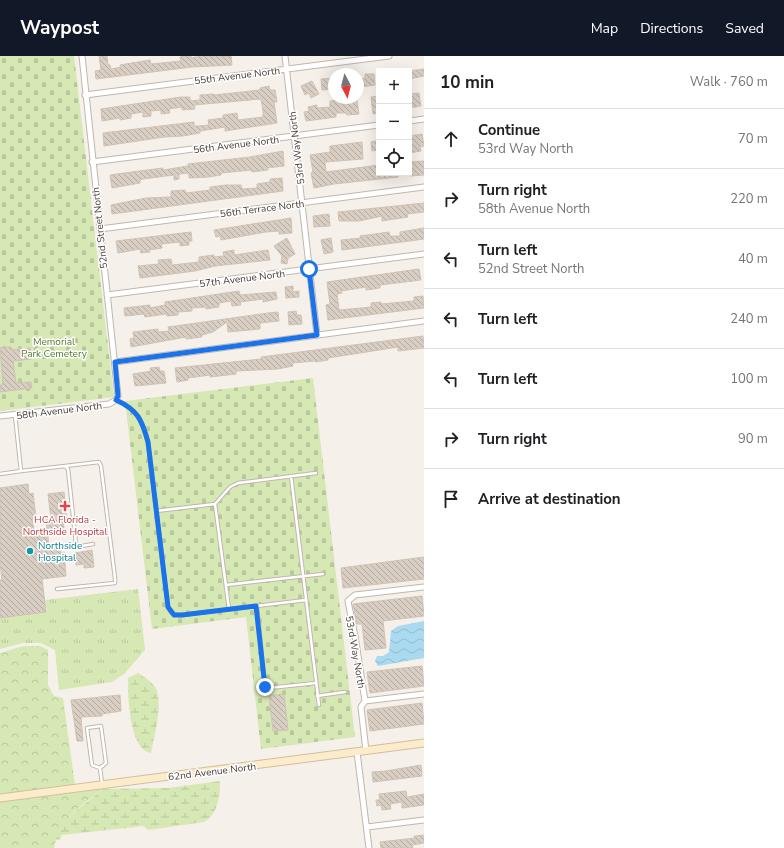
<!DOCTYPE html>
<meta charset="utf-8">
<style>
body{margin:0;font-family:"Nunito Sans",sans-serif;background:#f6f6f6;color:#202124}
.controls{position:absolute;right:12px;top:12px;display:grid;overflow:hidden;border-radius:0px;box-shadow:0 4px 16px #0002}
.controls button{width:36px;height:36px;display:grid;place-items:center;padding:0;border:0;border-bottom:1px solid #e0e0e0;background:#fff;color:#202124;font:20px sans-serif}
.compass{position:absolute;left:328px;top:12px;width:36px;height:36px;border-radius:50%;background:#fff;box-shadow:0 4px 16px #0002;rotate:173deg}
.stop{position:absolute;width:12px;height:12px;margin:-9px;border:3px solid #1a73e8;border-radius:50%;background:#fff}
.stop.end{background:#1a73e8;border-color:#fff;box-shadow:0 1px 4px #0008}
.list{margin:0;padding:0;list-style:none}
h2{display:flex;justify-content:space-between;align-items:center;height:52px;margin:0;padding:0 16px;font-size:17px}
h2 small{font-size:13px;font-weight:400;color:#757577}
.list li{display:grid;grid-template-columns:26px 1fr auto;gap:12px;align-items:center;box-sizing:border-box;height:60px;padding:0 16px;border-top:1px solid #e0e0e0}
.list b{display:block;font-size:15px;white-space:nowrap}
.list p{margin:0;font-size:13px;white-space:nowrap;color:#757577}
.list em{font-size:13px;font-style:normal;color:#757577}
.icon{flex:none;width:22px;height:22px;fill:none;stroke:currentColor;stroke-width:2;stroke-linecap:round;stroke-linejoin:round}
.map{position:relative;flex:none;width:424px;height:792px;overflow:hidden}
header{display:flex;align-items:center;gap:24px;box-sizing:border-box;height:56px;padding:0 20px;background:#111827;color:#fff}
header strong{font-size:19px}
nav{display:flex;gap:22px;margin-inline-start:auto;font-size:14px}
main{display:flex}
aside{flex:1;background:#fff}
.map>svg:first-child{display:block}
.forest{fill:url(#forest-crowns)}
.wetland{fill:url(#wetland-marsh)}
.cemetery{fill:url(#cemetery-stones)}
.park{fill:url(#park-tufts)}
.water{fill:url(#water-waves)}
.building{fill:url(#building-back-hatch);stroke:#d1c2b3}
.lines{fill:none;stroke-linecap:round;stroke-linejoin:round}
.lane-casing{stroke:#c0b7ad;stroke-width:4.5}
.street-casing{stroke:#c0b7ad;stroke-width:7}
.secondary-casing{stroke:#d3be9b;stroke-width:9}
.lane{stroke:#fff;stroke-width:2.5}
.street{stroke:#fff;stroke-width:5}
.secondary{stroke:#fdeccc;stroke-width:7}
.route{stroke:#1a73e8;stroke-width:5}
.health-dot{fill:#e0444e;stroke:#fff;stroke-width:1.5}
.culture-dot{fill:#0f9aa8;stroke:#fff;stroke-width:1.5}
.labels{text-anchor:middle;stroke-width:3;stroke-linejoin:round;paint-order:stroke}
.street-label{font-size:10px;fill:#494038;stroke:#fff}
.park-label{font-size:10px;fill:#527a2c;stroke:#fff}
.health-label{font-size:10px;fill:#be3a42;stroke:#fff}
.culture-label{font-size:10px;fill:#0d838f;stroke:#fff;text-anchor:start}
</style>
<header>
<strong>Waypost</strong>
<nav><a>Map</a><a>Directions</a><a>Saved</a></nav>
</header>
<main>
<div class="map">
<svg width="424" height="792" viewBox="0 0 424 792">
<defs>
<pattern id="forest-crowns" width="20" height="18" patternUnits="userSpaceOnUse"><rect width="20" height="18" fill="#d6e8b4"/><path d="M2 6a3 3 0 1 1 6 0M12 15a3 3 0 1 1 6 0" fill="none" stroke="#b9c89c"/></pattern>
<pattern id="wetland-marsh" width="20" height="14" patternUnits="userSpaceOnUse"><rect width="20" height="14" fill="#d6e8b4"/><path d="M1 5h8M5 5V1M11 12h8M15 12V8" fill="none" stroke="#b9c89c"/></pattern>
<pattern id="cemetery-stones" width="16" height="16" patternUnits="userSpaceOnUse"><rect width="16" height="16" fill="#d6e8b4"/><path d="M2 7V4a2 2 0 0 1 4 0v3zM10 15v-3a2 2 0 0 1 4 0v3z" fill="#b9c89c"/></pattern>
<pattern id="park-tufts" width="24" height="20" patternUnits="userSpaceOnUse"><rect width="24" height="20" fill="#d6e8b4"/><path d="M3 7l-1-3M5 7V3M7 7l1-3M15 17l-1-3M17 17v-4M19 17l1-3" fill="none" stroke="#b9c89c"/></pattern>
<pattern id="water-waves" width="16" height="10" patternUnits="userSpaceOnUse"><rect width="16" height="10" fill="#a9daef"/><path d="M0 5q4-4 8 0t8 0" fill="none" stroke="#93bcce"/></pattern>
<pattern id="building-back-hatch" width="6" height="6" patternUnits="userSpaceOnUse"><rect width="6" height="6" fill="#d9cec3"/><path d="M-1 5l2 2M0 0l6 6M5-1l2 2" fill="none" stroke="#b2a99f"/></pattern>
</defs>
<rect width="100%" height="100%" fill="#f5f0ea"/>
<path class="forest" d="M23,590H40L48,594V629L54,640L63,642L75,729L0,738V597Z
M103,733C80,750 60,763 54,792H0V746Z"/>
<path class="wetland" d="M138,617C144,621 151,625 155,631C164,644 154,682 151,697C129,693 128,641 128,622Z
M220,725C220,739 218,759 204,766L148,774L144,770L62,779L60,784H55L66,763L103,733L168,732Z"/>
<path class="cemetery" d="M0,0H74L114,341L0,355Z
M313,322L355,681L261,693L246,561L152,573L125,345Z"/>
<path class="park" d="M138,533L145,594L124,618L112,626L59,634L55,594L41,587H23L0,593V562L47,555L45,544Z"/>
<path class="water" d="M424,565V602L378,610L375,605L377,600H383L389,596L391,575L398,570Z"/>
<path class="building" d="M99,0H107L108,9H110L111,13L121,11L120,9L150,4L151,8L181,5L180,1L185,0H191V2L201,0H231L232,9L192,11L96,23L95,15L101,14Z
M424,13V20L409,23V15Z
M365,18H374L375,29L361,31V23L365,22Z
M334,22V33L322,34L321,23Z
M312,25L319,38L311,42L309,37L305,39L301,30Z
M269,30L270,34H275L277,46H274L277,67L225,75V71L200,75V77L183,80L164,81L104,90L103,77L194,66V70H199L209,69L208,64L223,62V59L237,57L238,64L263,61V55L261,43L194,49L195,53L182,54V51L169,53L170,57L161,58V54L151,55V60L143,61V56L131,58V62L120,64V62L102,65L101,53L181,41H190V45L200,44V39L213,38L214,39L260,34V32Z
M419,37L421,50L409,52L410,38Z
M379,40V57L373,58L371,41Z
M339,44V46L357,44L359,58L347,59L346,57H336V61L306,65L304,56L309,55L308,51L317,49V52L330,51V45Z
M422,78L424,90L420,91L421,95L409,97V89H412L410,80Z
M379,84V94L372,95L371,86Z
M362,86L363,103L325,106L326,116L379,109V117H398V121L334,128L314,132L311,117L313,116L310,99L330,96V90Z
M283,95L284,110L267,112L268,114L252,116V114L221,117V119L209,121L189,122V117L179,118V123L174,124V119L143,123L140,124V127L112,132L110,119L139,115L163,112V114L188,110V108L250,101Z
M424,105V119L409,120V106Z
M282,122L283,135L112,158L111,149L146,142L171,141V135L185,134L186,137L210,134V131L226,129H241L242,133L257,132V128L270,126V123Z
M424,147V156L407,158L408,161L382,165V160L359,165H339L338,156Z
M329,158L330,170L314,171L313,160Z
M291,162L292,177L279,178V175L266,176L221,184L220,180L216,181L214,174Z
M424,172V183L342,194L341,184L361,182L360,180L389,176L390,180H400V176Z
M191,176L192,185H189V189L180,190V186L161,188L162,192L149,194L150,196L141,197L140,193L118,197L116,185Z
M287,182L295,198L288,202L287,208L281,207L282,200L274,190Z
M331,182L333,196L324,198L321,184Z
M234,194V199L268,194L270,204L215,210L195,215L140,222L138,210L159,208L158,204L171,203L172,209L199,206V201L214,199V201L224,200L223,196Z
M419,213L421,224L380,229V232L366,234V231L341,235L342,237L337,238L339,254L371,251V247L381,246V248L414,245V241L423,240L424,252L328,264L326,249L330,248L327,226Z
M293,230V236L299,235V241L286,242L285,231Z
M239,235L240,239L276,236L277,243L263,246V243L240,246L241,249L232,250L231,245L219,247V251L206,253V251L192,252V255L178,256V259L167,260L166,258L145,261L144,258L125,260L124,252L150,249V252L165,249V246Z
M296,255L297,259H301L302,268L289,269L288,256Z
M268,257L278,256L279,265L260,267V273L228,276L227,266L213,276L202,279V281L186,283V281L131,291L130,283L134,282L133,276L158,273V276L169,275L168,271Z
M423,280L424,292L398,295V291L328,302V304L315,306V305L292,307L293,310L278,313L236,315V318L210,321V319L188,322V324L177,326L175,312L261,303V301Z
M11,291L12,294L30,292L32,303L13,305L16,327L31,326L32,332L0,336V329H3L0,292Z
M159,311L160,315H164L166,327L135,330L133,318L151,315L150,312Z
M28,428L29,438L33,437L36,462L32,463L34,474L47,472L46,464L51,463L48,438L64,436L67,466H63L64,472L51,473V479L48,480L49,493L60,492L61,497L64,496L66,520L42,523L46,556L0,562V524H2L0,507V432Z
M92,494L94,511L84,512V508L76,509L75,497Z
M424,501V523L343,532L341,512Z
M422,540L424,560L383,565L386,592L365,594L362,568H357L353,548Z
M422,610L424,630L370,637L367,616Z
M284,638L288,674L273,675L269,640Z
M120,639L121,655L102,658V660L81,661L83,685H77L71,644Z
M422,647L424,668L370,675L367,654Z
M421,709L422,720L373,726L372,716L386,715Z
M406,735L407,741L424,738V749L402,752V746L390,748L391,753L382,754L381,749L377,750L376,744H380L379,738Z
M424,779V787L412,789L413,792H381L380,786L415,782L414,780Z"/>
<g class="lines">
<g class="lane-casing">
<path id="lane" d="M116,344C138,354 142,364 148,387L168,551C171,558 174,559 182,559L306,544
M21,415L65,410L68,413L76,488L77,491L93,488
M0,418L21,415L15,359
M291,420L319,649
M215,448L229,553
M156,455L215,448L230,431L238,427L316,417
M226,529L323,518
M57,533L115,527V522L101,410L99,406L65,410
M257,550L265,631L269,632L316,627
M317,640L345,636
M100,712L92,709L87,672L101,670L106,707L100,712L102,728"/>
</g>
<g class="street-casing">
<path id="street" d="M285,0L317,279
M85,39L389,0
M409,65L424,63
M92,106L379,69
M100,173L424,131
M107,239L424,198
M115,306L424,265
M0,360L109,348L116,344L118,340L82,0
M365,645L424,638
M366,695L361,651L365,645L355,580L348,545L355,539L424,531
M357,696L369,792
M367,771L424,764"/>
</g>
<g class="secondary-casing">
<path id="secondary" d="M0,742L424,687"/>
</g>
<use href="#lane" class="lane"/>
<use href="#street" class="street"/>
<use href="#secondary" class="secondary"/>
</g>
<g class="lines">
<path class="route" d="M265,631L256,550L182,559H174L168,551L148,386C142,364 138,354 116,344L118,340L115,306L317,279L309,213"/>
</g>
<path class="health-dot" d="M63 444h4v4h4v4h-4v4h-4v-4h-4v-4h4z"/>
<circle class="culture-dot" cx="30" cy="495" r="4"/>
<g class="labels">
<g class="street-label">
<text transform="translate(237 19) rotate(-7)" y="4">55th Avenue North</text>
<text transform="translate(236 88) rotate(-7)" y="4">56th Avenue North</text>
<text transform="translate(296 92) rotate(-97)" y="4">53rd Way North</text>
<text transform="translate(262 152) rotate(-7)" y="4">56th Terrace North</text>
<text transform="translate(99 172) rotate(-96)" y="4">52nd Street North</text>
<text transform="translate(242 222) rotate(-7)" y="4">57th Avenue North</text>
<text transform="translate(59 354) rotate(-7)" y="4">58th Avenue North</text>
<text transform="translate(356 596) rotate(80)" y="4">53rd Way North</text>
<text transform="translate(212 715) rotate(-7)" y="4">62nd Avenue North</text>
</g>
<g class="park-label">
<text x="54" y="289">Memorial<tspan x="54" dy="12">Park Cemetery</tspan></text>
</g>
<g class="health-label">
<text x="65" y="467">HCA Florida -<tspan x="65" dy="12">Northside Hospital</tspan></text>
</g>
<g class="culture-label">
<text x="38" y="493">Northside<tspan x="38" dy="12">Hospital</tspan></text>
</g>
</g>
</svg>
<div class="controls">
<button>+</button>
<button>−</button>
<button><svg class="icon" aria-label="locate" viewBox="0 0 24 24"><circle cx="12" cy="12" r="6"/><path d="M12 2v4M12 18v4M2 12h4M18 12h4"/></svg></button>
</div>
<svg class="compass" viewBox="-18 -18 36 36"><path d="M0-13l5 13h-10z" fill="#e53935"/><path d="M0 13l5-13h-10z" fill="#757577"/></svg>
<div class="stop" style="left:309px;top:213px"></div>
<div class="stop end" style="left:265px;top:631px"></div>
</div>
<aside>
<h2>10 min<small>Walk · 760 m</small></h2>
<ul class="list">
<li><svg class="icon" aria-label="ahead" viewBox="0 0 24 24"><path d="M12 20V5M6 11l6-6 6 6"/></svg><div><b>Continue</b><p>53rd Way North</p></div><em>70 m</em></li>
<li><svg class="icon" aria-label="right" viewBox="0 0 24 24"><path d="M7 20v-9h11M14 6l5 5-5 5"/></svg><div><b>Turn right</b><p>58th Avenue North</p></div><em>220 m</em></li>
<li><svg class="icon" aria-label="left" viewBox="0 0 24 24"><path d="M17 20v-9H6M10 6l-5 5 5 5"/></svg><div><b>Turn left</b><p>52nd Street North</p></div><em>40 m</em></li>
<li><svg class="icon" aria-label="left" viewBox="0 0 24 24"><path d="M17 20v-9H6M10 6l-5 5 5 5"/></svg><div><b>Turn left</b></div><em>240 m</em></li>
<li><svg class="icon" aria-label="left" viewBox="0 0 24 24"><path d="M17 20v-9H6M10 6l-5 5 5 5"/></svg><div><b>Turn left</b></div><em>100 m</em></li>
<li><svg class="icon" aria-label="right" viewBox="0 0 24 24"><path d="M7 20v-9h11M14 6l5 5-5 5"/></svg><div><b>Turn right</b></div><em>90 m</em></li>
<li><svg class="icon" aria-label="arrive" viewBox="0 0 24 24"><path d="M6 21V4h12l-3 4 3 4H6"/></svg><div><b>Arrive at destination</b></div></li>
</ul>
</aside>
</main>
